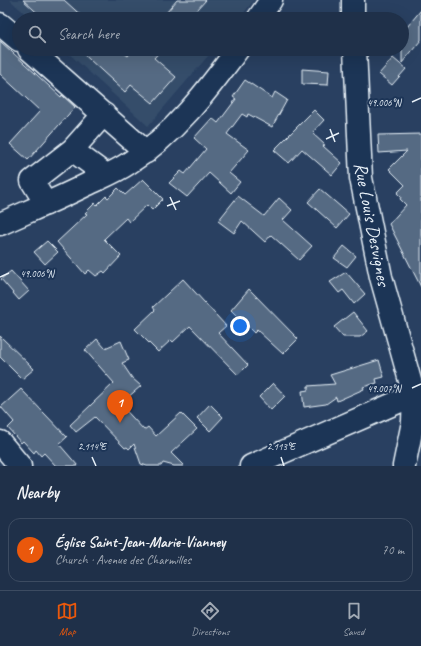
<!DOCTYPE html>
<meta charset="utf-8">
<style>
body{margin:0;font-family:Caveat,sans-serif;background:#2c3c53;color:#f1f3f6}
.you{position:absolute;left:240px;top:326px;width:14px;height:14px;margin:-10px;border:3px solid #fff;border-radius:50%;background:#1a73e8;box-shadow:0 0 0 6px #1a73e833}
.badge{display:grid;place-items:center;width:26px;height:26px;border-radius:50%;background:#ea580c;color:#fff;font-size:13px;font-weight:700}
.pin{position:absolute;translate:-50% -33px;filter:drop-shadow(0 1px 2px #0008)}
.pin::after{content:'';position:absolute;top:21px;width:14px;height:12px;background:inherit;clip-path:polygon(0 0,100% 0,50% 100%)}
.list{margin:0;padding:0;list-style:none}
h2{display:flex;justify-content:space-between;align-items:center;height:52px;margin:0;padding:0 16px;font-size:17px}
h2 small{font-size:13px;font-weight:400;color:#a1a9b4}
.list li{display:grid;grid-template-columns:26px 1fr auto;gap:12px;align-items:center;box-sizing:border-box;height:64px;margin:0 8px 8px;padding:0 8px;border:1px solid #3c4b61;border-radius:12px}
.list b{display:block;font-size:15px;white-space:nowrap}
.list p{margin:0;font-size:13px;white-space:nowrap;color:#a1a9b4}
.list em{font-size:13px;font-style:normal;color:#a1a9b4}
.icon{flex:none;width:22px;height:22px;fill:none;stroke:currentColor;stroke-width:2;stroke-linecap:round;stroke-linejoin:round}
.map{position:relative;flex:none;width:421px;height:466px;overflow:hidden}
.search{position:absolute;background:#1f3049;box-shadow:0 4px 16px #0002;left:12px;right:12px;top:12px;height:44px;display:flex;align-items:center;gap:10px;box-sizing:border-box;padding:0 14px;border-radius:22px;color:#a1a9b4;font-size:15px}
.sheet{height:124px;background:#1f3049}
nav{display:flex;justify-content:space-around;align-items:center;box-sizing:border-box;height:56px;border-top:1px solid #3c4b61;background:#1f3049;font-size:11px;color:#a1a9b4}
nav a{display:grid;justify-items:center;gap:2px}
nav .on{color:#ea580c}
.map>svg:first-child{display:block}
.built{fill:#364d6b}
.building{fill:#556a83;stroke:#e8f1f8}
.lines{fill:none;stroke-linecap:round;stroke-linejoin:round}
.minor-casing{stroke:#e8f1f8;stroke-width:25}
.major-casing{stroke:#e8f1f8;stroke-width:25}
.minor{stroke:#1d3557;stroke-width:22}
.major{stroke:#1d3557;stroke-width:22}
.ticks{fill:none;stroke:#e8f1f8;stroke-width:1.5}
.labels{text-anchor:middle;stroke-width:4;stroke-linejoin:round;paint-order:stroke}
.street-label{font-size:19px;fill:#e8f1f8;stroke:#1d3557}
.ticks-label{font-size:10px;text-anchor:middle;fill:#e8f1f8;stroke:#1d3557;stroke-width:4;stroke-linejoin:round;paint-order:stroke}
</style>
<div class="map">
<svg width="421" height="466" viewBox="0 0 421 466">
<rect width="100%" height="100%" fill="#294061"/>
<filter id="ink" filterUnits="userSpaceOnUse"><feTurbulence type="fractalNoise" baseFrequency=".025" numOctaves="2"/><feDisplacementMap in="SourceGraphic" scale="8" xChannelSelector="R" yChannelSelector="G"/><feConvolveMatrix kernelMatrix="1 2 1 2 8 2 1 2 1" color-interpolation-filters="sRGB"/></filter>
<g filter="url(#ink)">
<path class="built" d="M10,0H254L239,19H31Z
M64,49H214L148,126Z"/>
<path class="building" d="M23,0H64L85,19H44Z
M177,0H206L189,19H161Z
M421,10V40L402,63V33Z
M0,41L61,97L62,95L75,107L28,160L10,144L40,111L0,74Z
M78,49H119L128,56L134,49H162L154,58L176,77L153,103L131,85L125,92Z
M393,58L406,69L392,85L379,74Z
M302,69L329,71L328,85L302,84Z
M245,80L272,98L275,92L287,100L272,127L248,114L247,117L242,114L227,134L249,150L229,173L240,182L231,193L209,173L187,197L169,183L181,171L185,174L206,149L194,138L212,118L218,123L236,99L233,97Z
M314,110L324,120L312,133L325,145L323,146L342,163L332,175L302,149L289,163L274,150Z
M421,134V287L389,224L406,205L400,199L401,197L397,193L405,185L389,169L407,151L379,153L378,135Z
M143,179L163,199L152,210L147,205L129,222L126,218L104,239L121,256L105,273L103,271L96,276L89,270L85,274L57,242L87,214L85,213L95,203L97,205L106,196L108,198L118,188L125,195Z
M320,189L349,214L337,228L308,202Z
M238,196L264,216L279,198L292,210L283,220L312,246L299,260L271,235L265,242L242,221L234,233L218,221Z
M47,241L58,252L45,264L34,252Z
M344,246L356,256L347,267L334,258Z
M11,271L29,291L19,300L1,279Z
M346,272L365,294L354,304L343,290L339,293L330,282Z
M183,279L226,326L218,333L248,365L238,375L190,326L173,342L171,340L158,352L135,329L155,310L153,307Z
M249,289L298,339L283,354L257,330L254,333L231,310Z
M353,312L368,331L360,337H343L334,327Z
M0,336L34,369L22,379L0,357Z
M97,339L105,348L121,341L129,360L122,363L132,378L141,386L120,404L144,430L148,427L156,436L181,413L197,429L171,453L184,466H174L163,463L161,466H147L141,464L134,444L129,449L127,447L125,448L95,417L76,432L70,425L114,383L85,350Z
M379,360L384,377L376,379L377,383L363,387L364,389L337,401L336,397L326,404L304,407L302,391L308,390V386L335,384L330,375Z
M273,383L285,396L271,410L259,397Z
M21,389L67,437L59,444L78,466H56L44,453L41,456L36,450L34,453L23,441L21,443L8,428L14,422L1,407Z
M210,404L223,417L210,431L197,418Z"/>
<g class="lines">
<g class="minor-casing">
<path id="minor" d="M353,0V19
M0,24L19,40
M29,49L146,152
M355,49L361,178L381,277L414,395L413,422L404,466
M72,150L104,114
M46,204L32,181L72,150L106,175
M0,442L20,466
M251,466L421,392"/>
</g>
<g class="major-casing">
<path id="major" d="M258,19L271,0
M0,224C29,211 58,199 86,185C100,178 116,172 129,163C174,135 207,91 238,49"/>
</g>
<use href="#minor" class="minor"/>
<use href="#major" class="major"/>
</g>
</g>
<path class="ticks" d="M412,102L421,98M330,129L335,142M326,139L339,133M170,197L176,210M167,206L180,201M0,277L9,273M412,388L421,384M92,457L96,466M281,457L284,466"/>
<g class="labels">
<g class="street-label">
<text transform="translate(373 224) rotate(79)" y="7">Rue Louis Desvignes</text>
</g>
</g>
<g class="ticks-label">
<text x="384" y="106">49.006°N</text>
<text x="37" y="277">49.006°N</text>
<text x="384" y="392">49.007°N</text>
<text x="92" y="450">2.114°E</text>
<text x="281" y="450">2.113°E</text>
</g>
</svg>
<div class="you"></div>
<div class="pin badge" style="left:120px;top:423px">1</div>
<div class="search"><svg class="icon" aria-label="search" viewBox="0 0 24 24"><circle cx="10" cy="10" r="6"/><path d="M15 15l6 6"/></svg>Search here</div>
</div>
<section class="sheet">
<h2>Nearby<small></small></h2>
<ul class="list">
<li><span class="badge">1</span><div><b>Église Saint-Jean-Marie-Vianney</b><p>Church · Avenue des Charmilles</p></div><em>70 m</em></li>
</ul>
</section>
<nav>
<a class="on"><svg class="icon" aria-label="map" viewBox="0 0 24 24"><path d="M3 6l6-2 6 2 6-2v14l-6 2-6-2-6 2zM9 4v14M15 6v14"/></svg>Map</a>
<a><svg class="icon" aria-label="directions" viewBox="0 0 24 24"><path d="M12 3l9 9-9 9-9-9zM9 14v-3h6M13 9l2 2-2 2"/></svg>Directions</a>
<a><svg class="icon" aria-label="saved" viewBox="0 0 24 24"><path d="M7 4h10v16l-5-4-5 4z"/></svg>Saved</a>
</nav>
